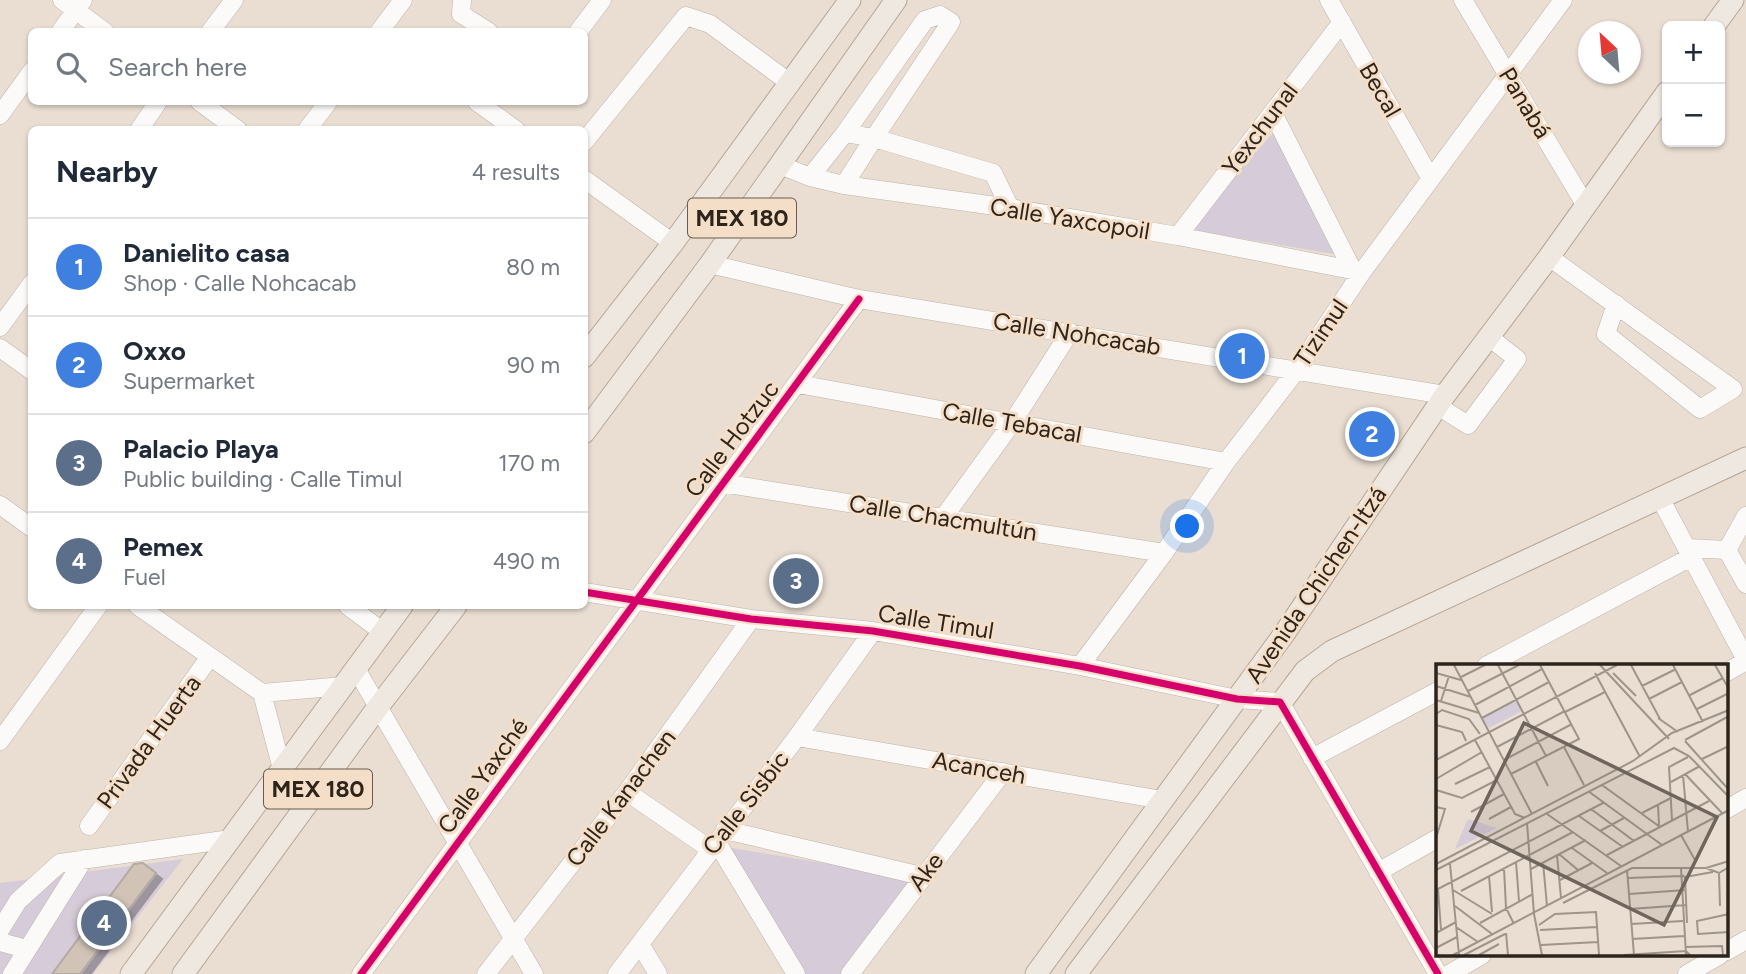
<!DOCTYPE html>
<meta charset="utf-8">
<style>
body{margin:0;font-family:Figtree,sans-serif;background:#f2f2f3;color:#1f2937}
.controls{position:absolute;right:21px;top:21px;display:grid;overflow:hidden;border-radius:10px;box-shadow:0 2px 5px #0004}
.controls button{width:63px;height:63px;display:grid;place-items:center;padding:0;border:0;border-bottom:2px solid #e0e1e3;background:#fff;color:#1f2937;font:35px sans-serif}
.compass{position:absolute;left:1578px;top:21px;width:63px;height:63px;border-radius:50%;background:#fff;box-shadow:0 2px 5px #0004;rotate:334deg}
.you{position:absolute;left:1188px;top:527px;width:24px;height:24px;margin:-18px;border:5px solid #fff;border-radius:50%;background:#1a73e8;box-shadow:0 0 0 10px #1a73e833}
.badge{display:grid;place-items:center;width:46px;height:46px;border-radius:50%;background:#db2777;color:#fff;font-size:23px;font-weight:700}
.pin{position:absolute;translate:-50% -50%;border:4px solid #fff;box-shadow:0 2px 7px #0006}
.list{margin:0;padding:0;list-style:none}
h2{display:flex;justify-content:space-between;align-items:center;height:91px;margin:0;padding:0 28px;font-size:30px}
h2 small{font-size:23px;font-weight:400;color:#747a83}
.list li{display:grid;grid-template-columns:46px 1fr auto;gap:21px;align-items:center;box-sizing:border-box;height:98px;padding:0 28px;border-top:2px solid #e0e1e3}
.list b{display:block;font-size:26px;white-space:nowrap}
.list p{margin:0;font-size:23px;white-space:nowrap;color:#747a83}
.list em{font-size:23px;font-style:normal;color:#747a83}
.icon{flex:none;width:38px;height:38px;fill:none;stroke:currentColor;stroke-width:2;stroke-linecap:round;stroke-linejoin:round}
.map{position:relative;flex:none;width:1746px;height:974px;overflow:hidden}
.search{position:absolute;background:#fff;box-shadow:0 2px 5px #0004;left:28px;top:28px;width:560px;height:77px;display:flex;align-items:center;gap:18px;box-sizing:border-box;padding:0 24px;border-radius:10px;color:#747a83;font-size:26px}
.panel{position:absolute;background:#fff;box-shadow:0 2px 5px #0004;left:28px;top:126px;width:560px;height:483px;border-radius:10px}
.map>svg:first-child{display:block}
.green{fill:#d6cbd8}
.building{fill:#d1c4b7;stroke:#b4aaa1;stroke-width:2;filter:url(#shadow)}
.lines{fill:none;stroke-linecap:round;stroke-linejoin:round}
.minor-casing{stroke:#bcb3a9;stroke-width:19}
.major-casing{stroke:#b6a697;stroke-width:23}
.minor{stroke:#fcfaf8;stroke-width:18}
.major{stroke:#efe8e0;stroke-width:21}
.cycleway-casing{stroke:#f5dec7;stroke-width:11}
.cycleway{stroke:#d6006c;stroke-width:7}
.labels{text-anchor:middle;stroke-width:6;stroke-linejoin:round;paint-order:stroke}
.shield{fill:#f5dec7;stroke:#695c4f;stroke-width:2}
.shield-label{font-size:23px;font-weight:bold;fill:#2d241c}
.street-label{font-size:24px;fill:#2d241c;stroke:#f5dec7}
.inset-road{fill:none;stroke:#9e9489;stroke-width:2}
.view{fill:#6f655c;fill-opacity:0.15;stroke:#6f655c;stroke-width:3.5}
.inset-edge{fill:none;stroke:#2d241c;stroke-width:3.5}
</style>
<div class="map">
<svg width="1746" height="974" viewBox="0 0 1746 974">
<defs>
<filter id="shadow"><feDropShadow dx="6" dy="6" stdDeviation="0" flood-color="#0004"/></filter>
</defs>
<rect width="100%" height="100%" fill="#eaded2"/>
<path class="green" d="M1276,130L1340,255L1185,229Z
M725,847L916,878L841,974H804Z
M183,859L93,974H0V883Z"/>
<path class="building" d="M143,863L156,873L80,974H52L134,864Z"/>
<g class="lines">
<g class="minor-casing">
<path id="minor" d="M62,0L105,32
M462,0L461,14L489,32
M1329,0L1431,179
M1463,0L1586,206
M60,32L83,0
M210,32L234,0
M379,32L403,0
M578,32L602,0
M200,102L238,130
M477,102L516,130
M1273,113L1352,269
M0,115L32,71
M139,130L158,102
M307,130L328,102
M584,142L686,16L710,24L790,83
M780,165L810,177L844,185L1010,208L1178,236L1362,272
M810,177L845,133L925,20L940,15L951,22L874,138L845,133
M584,179L673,243
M844,185L874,138L993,173L1010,208
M1178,236L1342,22
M1549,257L1733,389L1700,409L1606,334L1616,304
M710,264L859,299L1445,395
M0,327L32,283
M0,348L32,371
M798,384L1226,462
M1438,406L1468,425L1517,359L1489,337
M722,483L1164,553
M1660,498L1746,660
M0,505L32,528
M943,518L1012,423L1070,332
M1687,548L1727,550L1746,584
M1727,550L1746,516
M584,592L751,619L873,631L1080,666L1237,699L1280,702L1438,974
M138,606L262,693L344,686
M348,606L383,632
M1080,666L1164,553L1226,462L1296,371L1362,272L1563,0
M1486,666L1691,557
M356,669L534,974
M1727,672L1746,661
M262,693L282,769
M797,737L1162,800
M0,741L98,606
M1312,758L1438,691
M627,792L710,849
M1727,809L1746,798
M89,826L209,658
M725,830L922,876
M716,841L796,974
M1378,872L1438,838
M0,930L18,901L60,863L231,839
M0,942L26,949
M640,944L658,974
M1727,951L1746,940
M12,974L84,859
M361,974L859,299
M486,974L627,792L751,619
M617,974L797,737L873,631
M850,974L1003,772
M1449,974L1482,955
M1687,974L1720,955"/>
</g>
<g class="major-casing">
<path id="major" d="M1714,26L1733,0
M584,357L673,243L850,0
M584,433L710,264L896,0
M131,974L402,606
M183,974L378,707L456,606
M1036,974L1284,634L1445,395L1549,257L1667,92
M1076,974L1305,671L1332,651L1746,458"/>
</g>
<use href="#minor" class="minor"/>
<use href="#major" class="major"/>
<g class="cycleway-casing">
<path id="cycleway" d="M584,592L751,619L873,631L1080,666L1237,699L1280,702L1438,974
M361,974L859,299"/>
</g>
<use href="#cycleway" class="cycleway"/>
</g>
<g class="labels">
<g class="shield">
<rect x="688" y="198.5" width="108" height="39" rx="5"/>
<rect x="264" y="769.5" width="108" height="39" rx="5"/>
</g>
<g class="shield-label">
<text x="742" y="226">MEX 180</text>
<text x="318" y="797">MEX 180</text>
</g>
<g class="street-label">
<text transform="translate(1380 90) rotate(60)" y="8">Becal</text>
<text transform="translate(1525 103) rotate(59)" y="8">Panabá</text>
<text transform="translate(1260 129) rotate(-53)" y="8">Yexchunal</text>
<text transform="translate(1070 219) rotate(9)" y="8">Calle Yaxcopoil</text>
<text transform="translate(1321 333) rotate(-56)" y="8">Tizimul</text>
<text transform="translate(1077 334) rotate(9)" y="8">Calle Nohcacab</text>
<text transform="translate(1012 423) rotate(10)" y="8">Calle Tebacal</text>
<text transform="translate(732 439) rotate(-53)" y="8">Calle Hotzuc</text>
<text transform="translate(943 518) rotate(9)" y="8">Calle Chacmultún</text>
<text transform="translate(1316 585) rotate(-56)" y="8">Avenida Chichen-Itzá</text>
<text transform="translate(936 622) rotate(9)" y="8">Calle Timul</text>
<text transform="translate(149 742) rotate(-54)" y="8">Privada Huerta</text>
<text transform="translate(979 768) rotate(10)" y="8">Acanceh</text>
<text transform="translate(483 776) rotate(-54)" y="8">Calle Yaxché</text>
<text transform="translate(621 798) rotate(-53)" y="8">Calle Kanachen</text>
<text transform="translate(746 803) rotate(-52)" y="8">Calle Sisbic</text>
<text transform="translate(926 872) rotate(-53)" y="8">Ake</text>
</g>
</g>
<g transform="translate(1436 664)">
<rect width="292" height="292" fill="#eaded2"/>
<path d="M80,36L86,47L53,64L46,54ZM33,155L61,164L19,185L31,157Z" fill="#d6cbd8"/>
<path class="inset-road" d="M18,1L96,150M62,1L110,92M164,1L233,75M195,1L224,55M237,1L267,58M279,1L293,25M0,9L25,16M159,9L204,93M177,9L200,32M25,13L49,1M0,22L35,33M206,22L240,5M32,27L83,1M254,31L287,14M213,35L246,18M0,36L43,49M5,37L13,12M39,41L106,5M261,45L293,29M129,48L169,28M0,50L6,46L33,55L44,70M46,54L113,18M222,54L242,68M0,61L26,68L30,77M39,76L79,150L89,154M249,76L293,52M249,77L293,126M61,83L129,47M128,83L148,121M266,95L293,82M0,96L181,1M68,96L136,60M100,98L112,122M75,110L143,75L104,1M249,110L286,149M247,111L252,168M0,115L46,88M235,118L264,102M19,120L54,103M166,121L224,163M0,126L26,134L61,116M152,127L226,181M222,140L223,162M0,143L9,145L0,174M155,145L198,177M35,148L68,130M206,149L235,134M111,150L185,202M143,152L187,183M53,155L75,143M236,156L233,103L252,93M91,159L98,250L106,291M164,167L188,154M245,171L259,196M136,184L171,209M123,190L142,206M121,191L125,234M171,191L273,137M80,198L83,237M107,198L111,242M0,200L197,97L236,69L293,46M14,200L23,291M68,204L70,244L78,260M245,204L250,291M270,204L283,209L293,203M95,205L150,176M0,206L238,84L253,92L293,133M191,206L198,291M283,209L284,242M245,211L249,213L251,259M53,212L56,248M249,213L277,208M192,214L245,212M124,216L156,199M2,225L5,266M0,226L167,139M17,226L56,250M25,227L137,168M193,230L250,226M127,239L196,204H270L293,197M19,242L56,270M194,245L250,241M293,250L261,257L262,270L293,268M44,259L97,230M195,260L247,257M103,261L119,250L160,248L163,291M20,263L42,278M104,266L161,263M0,269L20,258M70,269L72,291M196,275L248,272M105,281L162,278M249,283L286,282L287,291M0,284L21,273M17,291L293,146M28,291L69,270M43,291L63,280M188,291L250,287L254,291"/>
<path class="view" d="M88,59L281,153L228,261L35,167Z"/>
<rect width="292" height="292" class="inset-edge"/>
</g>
</svg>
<div class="controls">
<button>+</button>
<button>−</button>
</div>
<svg class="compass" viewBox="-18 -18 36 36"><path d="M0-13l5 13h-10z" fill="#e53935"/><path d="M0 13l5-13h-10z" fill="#747a83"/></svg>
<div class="you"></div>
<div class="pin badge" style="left:1242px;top:356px;background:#3f7fe0">1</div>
<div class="pin badge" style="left:1372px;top:434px;background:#3f7fe0">2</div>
<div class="pin badge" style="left:796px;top:581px;background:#5c6f8a">3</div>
<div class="pin badge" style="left:104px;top:923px;background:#5c6f8a">4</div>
<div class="search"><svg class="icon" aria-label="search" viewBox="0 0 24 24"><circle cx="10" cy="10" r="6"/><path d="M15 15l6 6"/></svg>Search here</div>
<section class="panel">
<h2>Nearby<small>4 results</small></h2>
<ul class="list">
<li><span class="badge" style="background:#3f7fe0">1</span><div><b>Danielito casa</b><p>Shop · Calle Nohcacab</p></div><em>80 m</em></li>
<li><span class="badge" style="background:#3f7fe0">2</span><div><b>Oxxo</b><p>Supermarket</p></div><em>90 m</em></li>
<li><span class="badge" style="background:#5c6f8a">3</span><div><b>Palacio Playa</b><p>Public building · Calle Timul</p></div><em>170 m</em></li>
<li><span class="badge" style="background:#5c6f8a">4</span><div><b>Pemex</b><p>Fuel</p></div><em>490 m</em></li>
</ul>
</section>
</div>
